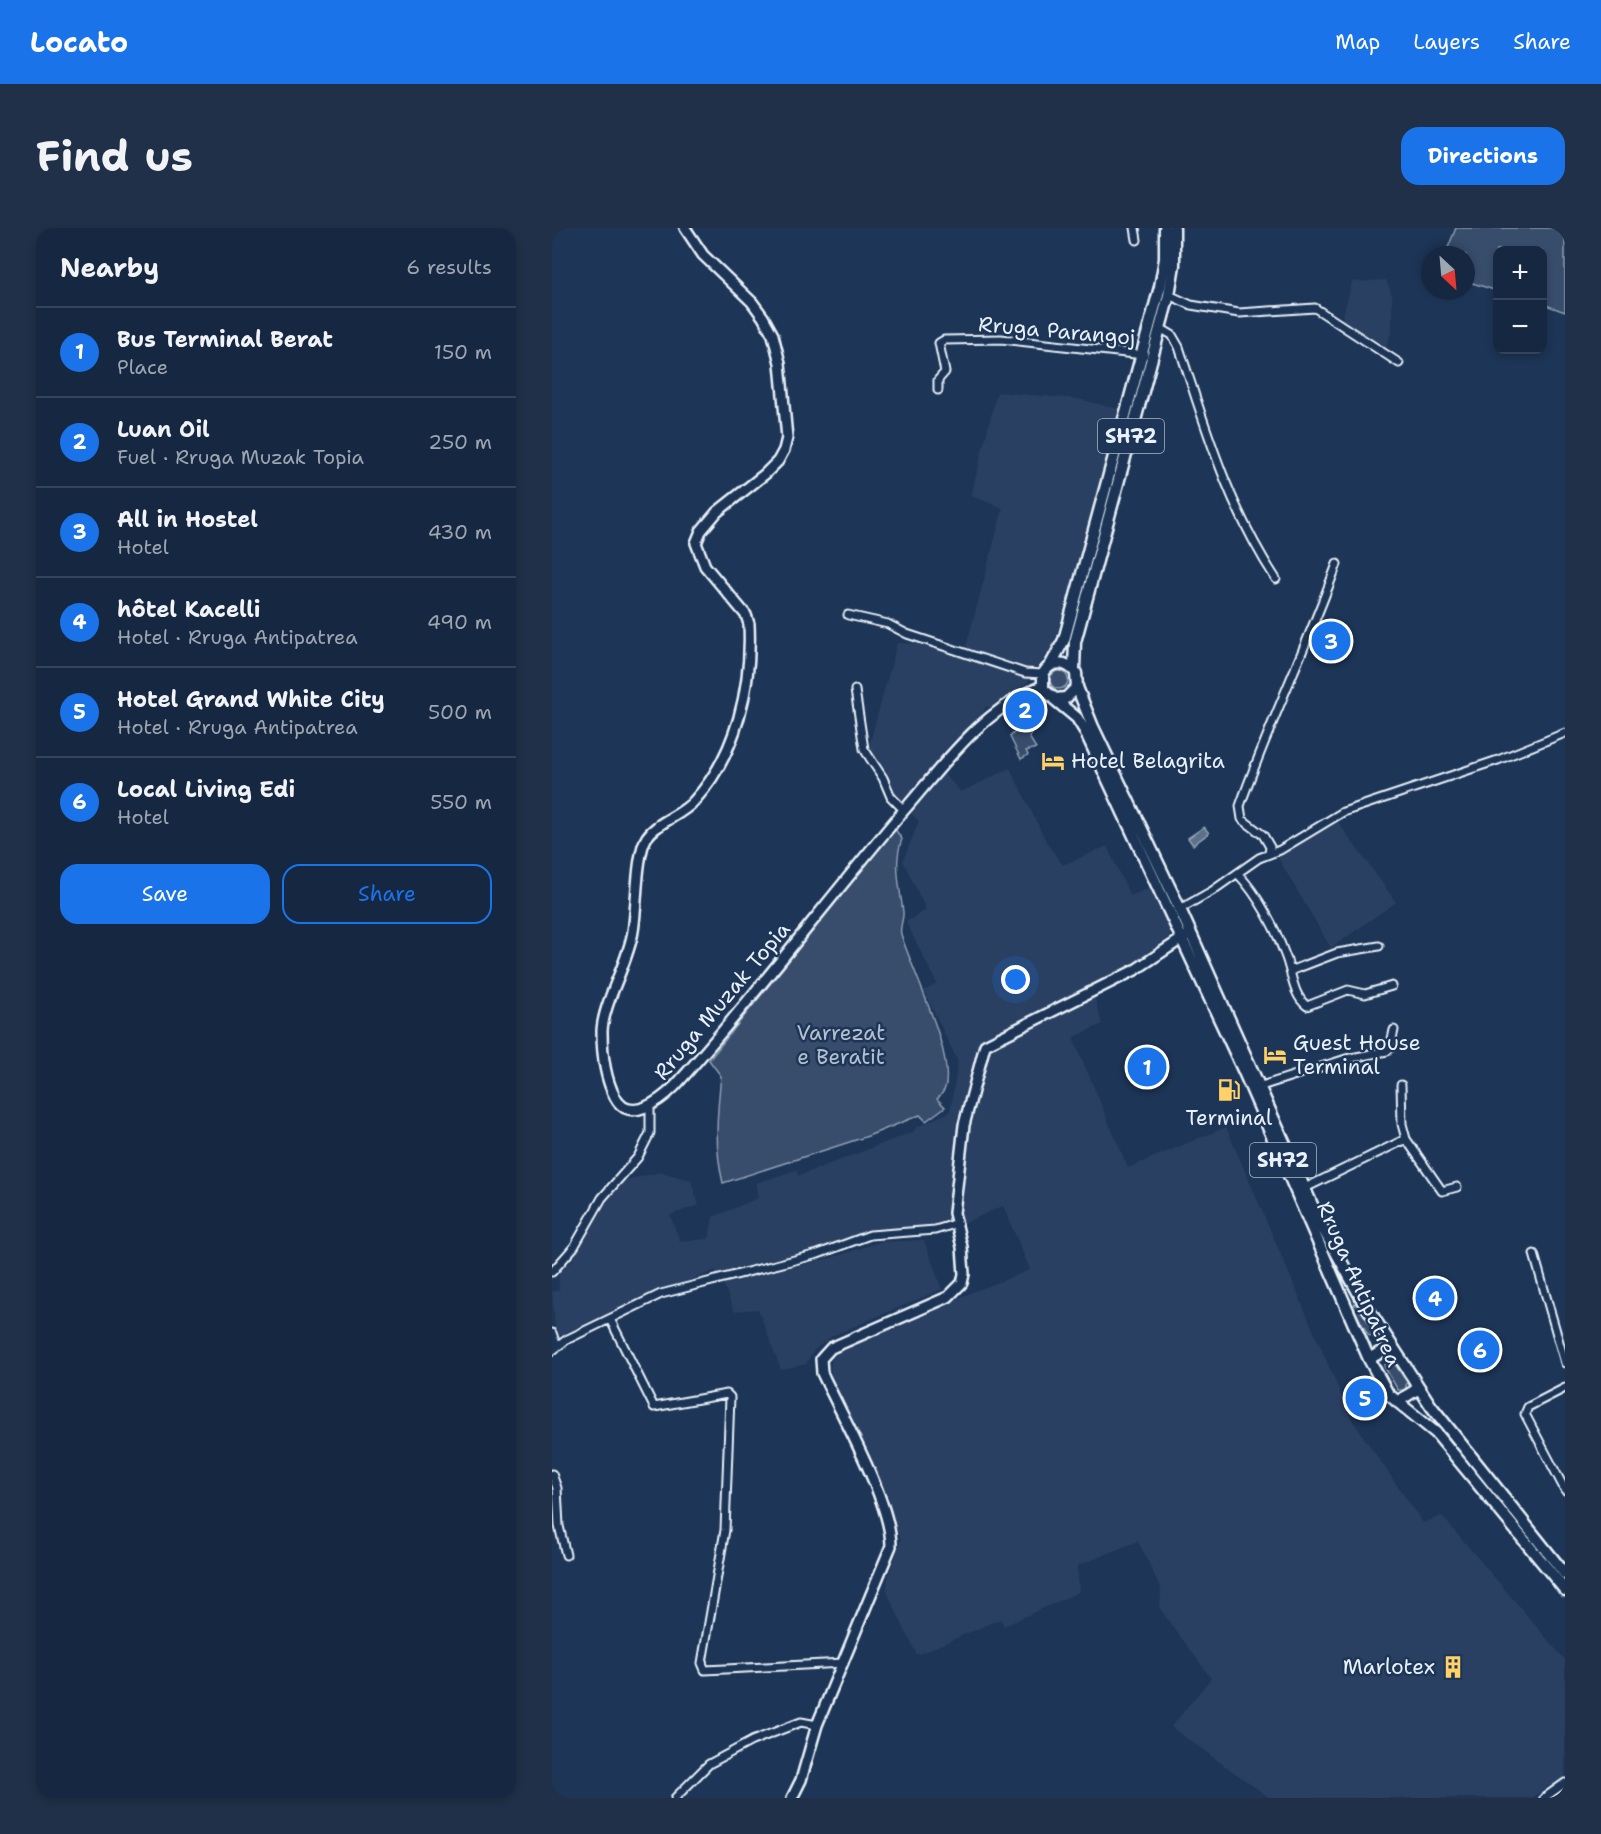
<!DOCTYPE html>
<meta charset="utf-8">
<style>
body{margin:0;font-family:"Shantell Sans",sans-serif;background:#1f3048;color:#f1f3f6}
.controls{position:absolute;right:18px;top:18px;display:grid;overflow:hidden;border-radius:12px;box-shadow:0 3px 9px #0003}
.controls button{width:54px;height:54px;display:grid;place-items:center;padding:0;border:0;border-bottom:2px solid #35445a;background:#162841;color:#f1f3f6;font:30px sans-serif}
.compass{position:absolute;left:869px;top:18px;width:54px;height:54px;border-radius:50%;background:#162841;box-shadow:0 3px 9px #0003;rotate:154deg}
.you{position:absolute;left:464px;top:752px;width:21px;height:21px;margin:-15px;border:4px solid #fff;border-radius:50%;background:#1a73e8;box-shadow:0 0 0 9px #1a73e833}
.badge{display:grid;place-items:center;width:39px;height:39px;border-radius:50%;background:#1a73e8;color:#fff;font-size:20px;font-weight:700}
.pin{position:absolute;translate:-50% -50%;border:3px solid #fff;box-shadow:0 2px 6px #0006}
.list{margin:0;padding:0;list-style:none}
h2{display:flex;justify-content:space-between;align-items:center;height:78px;margin:0;padding:0 24px;font-size:26px}
h2 small{font-size:20px;font-weight:400;color:#9ea6b1}
.list li{display:grid;grid-template-columns:39px 1fr auto;gap:18px;align-items:center;box-sizing:border-box;height:90px;padding:0 24px;border-top:2px solid #35445a}
.list b{display:block;font-size:22px;white-space:nowrap}
.list p{margin:0;font-size:20px;white-space:nowrap;color:#9ea6b1}
.list em{font-size:20px;font-style:normal;color:#9ea6b1}
.actions{display:flex;gap:12px;padding:18px 24px}
.actions a{flex:1;padding:14px 0;border:2px solid #1a73e8;border-radius:18px;text-align:center;font-size:21px;color:#1a73e8}
.actions .main{background:#1a73e8;color:#fff}
.map{position:relative;flex:none;width:1013px;height:1570px;overflow:hidden;border-radius:18px}
header{display:flex;align-items:center;gap:36px;box-sizing:border-box;height:84px;padding:0 30px;background:#1a73e8;color:#fff}
header strong{font-size:28px}
nav{display:flex;gap:33px;margin-inline-start:auto;font-size:21px}
.intro{display:flex;align-items:center;justify-content:space-between;box-sizing:border-box;height:144px;padding:0 36px}
h1{margin:0;font-size:42px}
.button{padding:15px 27px;border-radius:18px;background:#1a73e8;color:#fff;font-size:21px;font-weight:700}
main{display:flex;gap:36px;padding:0 36px}
aside{flex:1;background:#162841;border-radius:18px;box-shadow:0 3px 9px #0003}
.map>svg:first-child{display:block}
.built{fill:#2a4162}
.green{fill:#374d6c;stroke:#909fb2;stroke-width:1.5}
.water{fill:#5d7089;stroke:#95a4b5;stroke-width:1.5}
.lines{fill:none;stroke-linecap:round;stroke-linejoin:round}
.street-casing{stroke:#e8f1f8;stroke-width:11}
.secondary-casing{stroke:#e8f1f8;stroke-width:14}
.primary-casing{stroke:#e8f1f8;stroke-width:15}
.street{stroke:#1d3557;stroke-width:7}
.secondary{stroke:#1d3557;stroke-width:9}
.primary{stroke:#1d3557;stroke-width:10}
.labels{text-anchor:middle;stroke-width:5;stroke-linejoin:round;paint-order:stroke}
.shield{fill:#1d3557;stroke:#abb9c8;stroke-width:1.5}
.shield-label{font-size:20px;font-weight:bold;fill:#e8f1f8}
.street-label{font-size:21px;fill:#e8f1f8;stroke:#1d3557}
.poi-label{font-size:21px;fill:#e8f1f8;stroke:#1d3557;text-anchor:start}
.park-label{font-size:21px;fill:#b3c0ce;stroke:#1d3557}
</style>
<header>
<strong>Locato</strong>
<nav><a>Map</a><a>Layers</a><a>Share</a></nav>
</header>
<div class="intro"><h1>Find us</h1><a class="button">Directions</a></div>
<main>
<aside>
<h2>Nearby<small>6 results</small></h2>
<ul class="list">
<li><span class="badge">1</span><div><b>Bus Terminal Berat</b><p>Place</p></div><em>150 m</em></li>
<li><span class="badge">2</span><div><b>Luan Oil</b><p>Fuel · Rruga Muzak Topia</p></div><em>250 m</em></li>
<li><span class="badge">3</span><div><b>All in Hostel</b><p>Hotel</p></div><em>430 m</em></li>
<li><span class="badge">4</span><div><b>hôtel Kacelli</b><p>Hotel · Rruga Antipatrea</p></div><em>490 m</em></li>
<li><span class="badge">5</span><div><b>Hotel Grand White City</b><p>Hotel · Rruga Antipatrea</p></div><em>500 m</em></li>
<li><span class="badge">6</span><div><b>Local Living Edi</b><p>Hotel</p></div><em>550 m</em></li>
</ul>
<div class="actions"><a class="main">Save</a><a>Share</a></div>
</aside>
<div class="map">
<svg width="1013" height="1570" viewBox="0 0 1013 1570">
<rect width="100%" height="100%" fill="#1d3557"/>
<filter id="ink" filterUnits="userSpaceOnUse"><feTurbulence type="fractalNoise" baseFrequency=".0167" numOctaves="2"/><feDisplacementMap in="SourceGraphic" scale="12" xChannelSelector="R" yChannelSelector="G"/><feConvolveMatrix kernelMatrix="1 2 1 2 8 2 1 2 1" color-interpolation-filters="sRGB"/></filter>
<g filter="url(#ink)">
<path class="built" d="M834,52L840,67V102L833,123L789,94L800,54Z
M445,164L526,171L571,182L502,415L476,454L443,481L434,478L428,491L401,513L382,536L409,564L458,540L496,617L511,637L555,618L578,668L597,660L619,702L618,708L594,729L539,757L550,796L521,810L576,940L674,899L800,1192L871,1295L890,1288L1013,1432V1570H1008L997,1558L979,1570H718L619,1499L659,1450L608,1381L609,1361L586,1313L525,1338L527,1364L452,1398L448,1391L365,1427L335,1364L336,1349L349,1312L281,1151L278,1141L280,1131L287,1123L418,1065L478,1042L451,978L415,994L320,1002L274,1019L167,1049L163,1042L4,1109L0,1064L7,1062V1043L20,1033L47,984L71,953L108,944L139,952L147,977L118,987L128,1013L157,1011L161,989L206,970L204,955L244,942L246,948L361,904L365,899L398,884L406,834L372,763L385,756L354,694L374,682L351,633L367,593L337,564L316,522L345,415L367,416L411,430L451,280L419,268Z
M785,593L844,674L779,720L726,630Z
M372,1012L390,1061L280,1108L262,1122L254,1136L229,1142L206,1081L182,1083L171,1055L279,1030L328,1014Z"/>
<path class="green" d="M904,0H1013V84L991,76L990,22H945V63L914,53V27H893Z
M498 452a9 9 0 1 1 18 0a9 9 0 1 1-18 0Z
M472,494L483,497L477,509L484,520L474,523L476,527L469,531L458,509Z
M343,601L350,611C341,635 348,659 351,684C352,691 347,699 349,706C360,743 403,826 393,860C391,865 388,868 385,871L393,879L374,893L368,887L316,908L171,955C162,918 165,885 169,848L157,832Z
M803,1075L824,1103L822,1109L816,1107L801,1079Z
M836,1133L842,1135L855,1154L853,1162H846L832,1138Z"/>
<path class="water" d="M652,599L657,605L641,617L636,610Z"/>
<g class="lines">
<g class="street-casing">
<path id="street" d="M583,0L585,12
M617,67L639,77L687,85L763,80L847,135
M608,100L620,107L627,119C655,203 675,276 724,351
M386,162V152L393,144L387,115L392,112L449,111L592,127
M296,387L336,396L355,406L473,445L491,446
M303,462L312,521L331,550L339,569L352,582
M717,625L718,619L711,607L690,591L688,578C717,496 755,418 785,336
M686,646C706,667 723,699 733,727C740,743 740,767 755,778L796,762L813,766L840,758
M628,681L660,663L707,630L728,622L791,584L946,532L1013,505
M738,743L785,725L827,718
M849,857L850,896L854,911L890,963L905,959
M703,860L794,831L835,823L838,820L842,802
M753,960L854,911
M982,1026L1013,1135
M0,1044L22,1019L50,970L86,929L98,905V877
M58,1091L102,1179L175,1166L178,1169L173,1302L150,1435L153,1442L292,1435
M0,1105L5,1119
M0,1123L14,1112L109,1066L266,1026L318,1007L383,1002L403,996
M1013,1160L976,1179L973,1186L1013,1262
M0,1246L5,1260L7,1298L14,1327
M123,1570L157,1536L200,1513L249,1494L265,1497
M992,1570L1013,1555"/>
</g>
<g class="secondary-casing">
<path id="secondary" d="M133,0L151,27L200,74L211,89L221,107L228,135L235,210L232,222L226,233L213,246L165,284L149,303L144,315L153,338L194,387L197,396C200,458 185,526 142,573C129,588 106,593 95,609C84,625 85,681 81,703C77,733 51,775 50,803C50,824 53,850 63,869C77,897 109,872 123,858C203,769 275,672 353,581C393,535 431,481 490,458
M240,1570L249,1552L265,1497L339,1318C339,1274 290,1188 270,1145L269,1131L279,1120L396,1069L410,1055L412,1046L410,1019L402,985L412,897L433,817L583,742L634,708"/>
</g>
<g class="primary-casing">
<path id="primary" d="M498,438L512,412L608,59L613,31V0
M522,441L523,414L617,67L622,37V0
M525,459L514,470L503,471L491,461V446C499,432 514,432 524,445L525,459L541,499L628,681L769,997L811,1073L879,1178L1013,1346
M502,471L525,490L533,503L692,844L817,1131L836,1166L884,1205L1013,1362
M817,1131L839,1118
M845,1174L867,1160"/>
</g>
<use href="#street" class="street"/>
<use href="#secondary" class="secondary"/>
<use href="#primary" class="primary"/>
</g>
</g>
<defs>
<g id="hotel-bare" transform="scale(1.8)"><path d="M-6-4.5h1.5V1H6V5H4.5V3h-9V5H-6ZM-4 0a1.8 1.8 0 1 1 3.6 0ZM.5 0V-2.5h3Q6-2.5 6 0Z" fill="#ffd166" stroke="#1d3557" stroke-width="2.5" paint-order="stroke"/></g>
<g id="fuel-bare" transform="scale(1.8)"><path d="M-5.5-6h7V0h2V4h1.3V-2.5L3-4.5l.8-.8L6-3V5H2.5V1h-1V6h-7ZM-4.2-4.7v3.2H.2V-4.7Z" fill="#ffd166" stroke="#1d3557" stroke-width="2.5" paint-order="stroke"/></g>
<g id="building-bare" transform="scale(1.8)"><path d="M-4-6H4V6H1V3H-1V6H-4ZM-2.5-4.3h1.7v1.8h-1.7ZM.8-4.3h1.7v1.8H.8ZM-2.5-1h1.7V.8h-1.7ZM.8-1h1.7V.8H.8Z" fill="#ffd166" stroke="#1d3557" stroke-width="2.5" paint-order="stroke"/></g>
</defs>
<g fill-rule="evenodd">
<use href="#hotel-bare" x="501" y="533"/>
<use href="#hotel-bare" x="723" y="827"/>
<use href="#fuel-bare" x="677" y="862"/>
<use href="#building-bare" x="901" y="1439"/>
</g>
<g class="labels">
<g class="shield">
<rect x="546" y="191" width="66" height="34" rx="4.5"/>
<rect x="698" y="915" width="66" height="34" rx="4.5"/>
</g>
<g class="shield-label">
<text x="579" y="215">SH72</text>
<text x="731" y="939">SH72</text>
</g>
<g class="street-label">
<text transform="translate(505 103) rotate(5)" y="7">Rruga Parangoj</text>
<text transform="translate(170 773) rotate(-50)" y="7">Rruga Muzak Topia</text>
<text transform="translate(807 1056) rotate(66)" y="7">Rruga Antipatrea</text>
</g>
<g class="poi-label">
<text x="519" y="540">Hotel Belagrita</text>
<text x="741" y="822">Guest House<tspan x="741" dy="24">Terminal</tspan></text>
<text x="677" y="897" text-anchor="middle">Terminal</text>
<text x="883" y="1446" text-anchor="end">Marlotex</text>
</g>
<g class="park-label">
<text x="289" y="812">Varrezat<tspan x="289" dy="24">e Beratit</tspan></text>
</g>
</g>
</svg>
<div class="controls">
<button>+</button>
<button>−</button>
</div>
<svg class="compass" viewBox="-18 -18 36 36"><path d="M0-13l5 13h-10z" fill="#e53935"/><path d="M0 13l5-13h-10z" fill="#9ea6b1"/></svg>
<div class="you"></div>
<div class="pin badge" style="left:595px;top:839px">1</div>
<div class="pin badge" style="left:473px;top:482px">2</div>
<div class="pin badge" style="left:779px;top:413px">3</div>
<div class="pin badge" style="left:883px;top:1070px">4</div>
<div class="pin badge" style="left:813px;top:1170px">5</div>
<div class="pin badge" style="left:928px;top:1122px">6</div>
</div>
</main>
